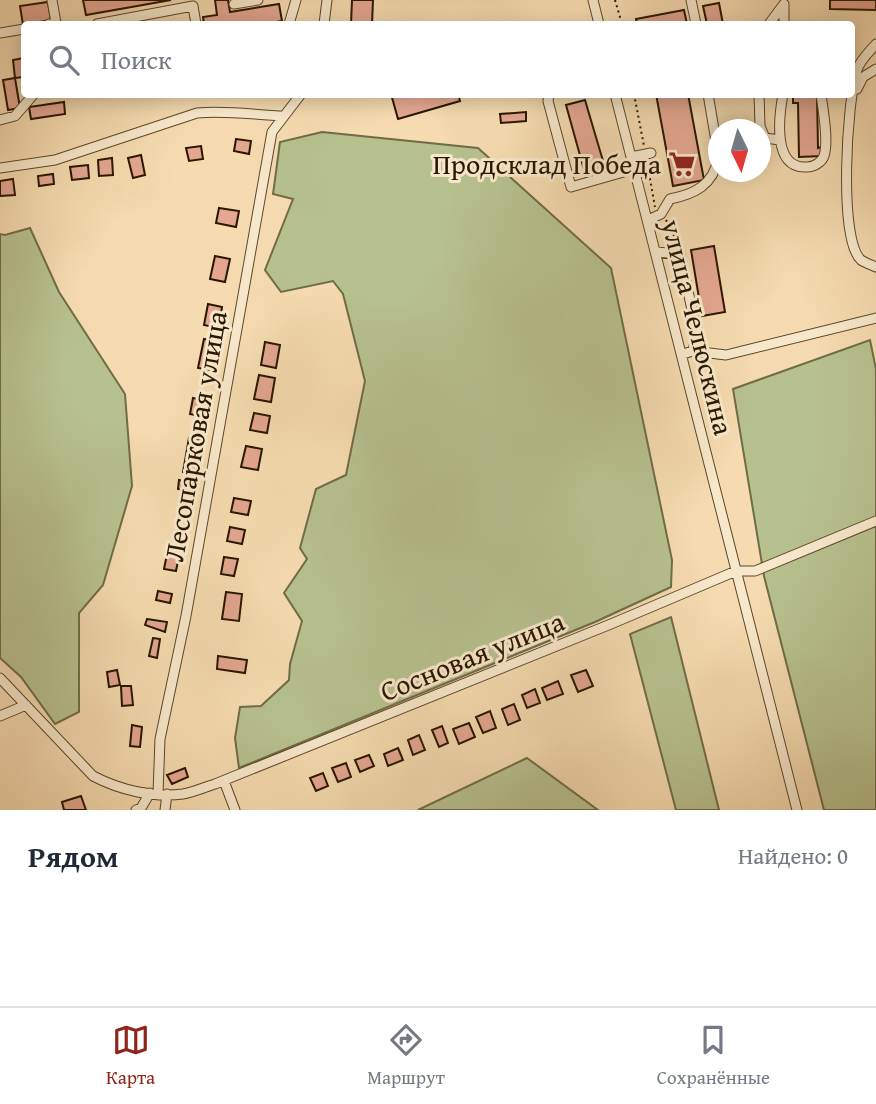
<!DOCTYPE html>
<html lang="ru">
<meta charset="utf-8">
<style>
body{margin:0;font-family:"Gentium Book Plus",serif;background:#f6f6f7;color:#1f2937}
.compass{position:absolute;left:708px;top:119px;width:63px;height:63px;border-radius:50%;background:#fff;box-shadow:0 4px 18px #0003;rotate:175deg}
.list{margin:0;padding:0;list-style:none}
h2{display:flex;justify-content:space-between;align-items:center;height:91px;margin:0;padding:0 28px;font-size:30px}
h2 small{font-size:23px;font-weight:400;color:#747a83}
.icon{flex:none;width:38px;height:38px;fill:none;stroke:currentColor;stroke-width:2;stroke-linecap:round;stroke-linejoin:round}
.map{position:relative;flex:none;width:876px;height:810px;overflow:hidden}
.search{position:absolute;background:#fff;box-shadow:0 4px 18px #0003;left:21px;right:21px;top:21px;height:77px;display:flex;align-items:center;gap:18px;box-sizing:border-box;padding:0 24px;border-radius:7px;color:#747a83;font-size:26px}
.sheet{height:196px;background:#fff}
nav{display:flex;justify-content:space-around;align-items:center;box-sizing:border-box;height:98px;border-top:2px solid #e0e1e3;background:#fff;font-size:19px;color:#747a83}
nav a{display:grid;justify-items:center;gap:4px}
nav .on{color:#8f2418}
.map>svg:first-child{display:block}
.green{fill:#b7c18e;stroke:#706c47;stroke-width:2}
.building{fill:#e4a791;stroke:#2a1600;stroke-width:2}
.lines{fill:none;stroke-linecap:round;stroke-linejoin:round}
.minor-casing{stroke:#5d472c;stroke-width:11}
.path{stroke:#2a1600;stroke-width:2;stroke-dasharray:2 3.5;stroke-linecap:butt}
.minor{stroke:#f8e8cb;stroke-width:9}
.labels{text-anchor:middle;stroke-width:6;stroke-linejoin:round;paint-order:stroke}
.poi-label{font-size:28px;fill:#2a1600;stroke:#f8e8cb;text-anchor:end}
.street-label{font-size:28px;fill:#2a1600;stroke:#f8e8cb}
</style>
<div class="map">
<svg width="876" height="810" viewBox="0 0 876 810">
<rect width="100%" height="100%" fill="#f5dbaf"/>
<filter id="stains"><feTurbulence type="fractalNoise" baseFrequency=".00286" numOctaves="4"/><feColorMatrix values="0 0 0 0 .2 0 0 0 0 .09 0 0 0 0 .02 0 0 0 .5 -.17"/></filter>
<radialGradient id="worn" r=".72"><stop offset=".6" stop-color="#630" stop-opacity="0"/><stop offset="1" stop-color="#630" stop-opacity=".3"/></radialGradient>
<path class="green" d="M322,132L478,148L611,268L672,560L671,587L595,622L239,768L235,738L240,707L261,706L289,680L290,664L302,621L284,593L307,559L300,548L316,489L346,475L365,381L343,294L333,281L281,292L265,270L293,199L273,194L280,142Z
M30,228L59,292L125,394L132,486L103,585L79,613V712L55,724L21,677L0,658V234L5,235Z
M870,340L876,369V810H824L764,576L733,389Z
M671,617L719,810H676L630,634Z
M527,758L598,810H418Z"/>
<path class="building" d="M83,0H171L86,15Z
M215,0H228L230,12L279,4L282,21L264,24H204L203,17L217,15Z
M352,0H373L372,24H351Z
M830,0H876V10L830,9Z
M48,2L51,20L23,25L20,6Z
M719,3L723,24H707L703,6Z
M684,10L687,24H637L636,19Z
M24,58V77L15,78L13,60Z
M15,78L20,108L8,110L3,80Z
M391,94H458L460,101L398,119Z
M656,94H688L704,180L673,186Z
M817,95L818,148L821,147L822,156L799,157L798,103H793V96Z
M585,100L606,171L586,177L566,105Z
M64,102L65,114L31,119L29,107Z
M526,112V121L501,123L500,114Z
M236,139L251,141L249,154L234,151Z
M201,146L203,159L189,161L186,148Z
M141,155L145,175L133,178L128,158Z
M112,158L113,175L99,176L98,160Z
M88,165L89,178L72,180L70,167Z
M53,174L54,184L39,186L38,176Z
M13,179L15,195L0,196V181Z
M219,208L239,211L236,227L216,223Z
M714,246L725,312L702,316L691,250Z
M215,256L230,259L225,282L210,279Z
M208,304L222,307L219,328L204,325Z
M204,339L217,341L212,370L198,368Z
M265,342L280,345L276,368L261,365Z
M259,375L275,378L271,402L254,399Z
M193,398L207,401L204,417L190,414Z
M254,413L270,416L267,433L250,430Z
M189,438L201,440L194,474L183,472Z
M246,446L262,449L258,470L241,467Z
M179,480L193,483L191,492L178,489Z
M234,498L251,501L248,515L231,512Z
M230,527L245,530L242,544L227,541Z
M169,544L181,546L176,571L164,569Z
M224,557L238,559L234,576L221,574Z
M158,591L172,594L170,603L156,600Z
M226,592L242,594L239,621L222,619Z
M147,619L167,622L165,632L145,625Z
M153,638L160,639L157,658L149,656Z
M218,656L247,660L245,673L217,669Z
M117,670L120,685L109,687L107,672Z
M586,670L593,686L578,692L571,675Z
M558,681L563,694L547,700L542,688Z
M121,686H131L133,705L122,706Z
M535,689L540,703L527,708L522,695Z
M514,704L520,720L508,725L502,709Z
M490,711L496,728L483,733L476,717Z
M469,723L475,737L459,744L453,729Z
M132,725L142,727L140,747L130,746Z
M442,726L448,743L439,747L432,730Z
M419,735L425,750L413,755L408,740Z
M398,748L403,760L388,766L384,754Z
M369,755L374,766L360,772L355,760Z
M346,763L351,777L338,782L332,768Z
M185,768L188,777L172,784L167,775Z
M323,773L328,786L316,791L310,778Z
M81,796L86,810H64L62,802Z"/>
<g class="lines">
<g class="minor-casing">
<path id="minor" d="M593,0L599,24
M691,0L696,24
M234,4L258,0
M784,5V24
M49,24L56,23L52,0
M97,24L193,6L196,24
M289,24L296,0
M324,24L327,0
M769,24L784,4
M0,33L24,29
M876,44C869,52 860,60 857,70C847,100 838,239 861,260C865,263 872,265 876,267
M857,89L863,77L876,69
M549,94L548,101L571,187L634,169
M615,94L797,810
M708,94L718,153
M759,94L760,126L765,138L780,140
M783,94C779,116 772,170 807,167C814,167 822,162 824,156C829,141 823,110 821,94
M0,120L15,116L34,94
M631,157L651,153
M0,168L55,160L197,113C226,110 255,115 284,116
M648,220L661,214L670,199C695,194 713,185 718,159
M656,252L680,254L697,333L693,351
M683,354L693,351L726,355L876,318
M0,678L93,776C120,790 153,798 183,794C194,792 205,787 215,784L611,624L736,571H755L876,521
M0,716L26,705
M224,781L235,810
M158,794L160,739L186,616L272,132L301,94
M136,810L141,808L150,793
M165,810L167,794"/>
</g>
<path class="path" d="M615,0L622,24
M634,94L644,146
M647,162L655,207
M666,220L679,246"/>
<use href="#minor" class="minor"/>
</g>
<defs>
<g id="supermarket-bare" transform="scale(2.1)"><path d="M-6-5.5h2.5l.6 2H6L4.5 2H-2.5L-4.4-4H-6ZM-1.5 3.2a1.3 1.3 0 1 0 .1 0ZM3 3.2a1.3 1.3 0 1 0 .1 0Z" fill="#8f2418" stroke="#f8e8cb" stroke-width="2.5" paint-order="stroke"/></g>
</defs>
<g fill-rule="evenodd">
<use href="#supermarket-bare" x="682" y="164"/>
</g>
<g class="labels">
<g class="poi-label">
<text x="661" y="174">Продсклад Победа</text>
</g>
<g class="street-label">
<text transform="translate(698 327) rotate(76)" y="10">улица Челюскина</text>
<text transform="translate(195 436) rotate(-80)" y="10">Лесопарковая улица</text>
<text transform="translate(472 656) rotate(-22)" y="10">Сосновая улица</text>
</g>
</g>
<rect width="100%" height="100%" filter="url(#stains)"/>
<rect width="100%" height="100%" fill="url(#worn)"/>
</svg>
<svg class="compass" viewBox="-18 -18 36 36"><path d="M0-13l5 13h-10z" fill="#e53935"/><path d="M0 13l5-13h-10z" fill="#747a83"/></svg>
<div class="search"><svg class="icon" aria-label="search" viewBox="0 0 24 24"><circle cx="10" cy="10" r="6"/><path d="M15 15l6 6"/></svg>Поиск</div>
</div>
<section class="sheet">
<h2>Рядом<small>Найдено: 0</small></h2>
<ul class="list">
</ul>
</section>
<nav>
<a class="on"><svg class="icon" aria-label="map" viewBox="0 0 24 24"><path d="M3 6l6-2 6 2 6-2v14l-6 2-6-2-6 2zM9 4v14M15 6v14"/></svg>Карта</a>
<a><svg class="icon" aria-label="directions" viewBox="0 0 24 24"><path d="M12 3l9 9-9 9-9-9zM9 14v-3h6M13 9l2 2-2 2"/></svg>Маршрут</a>
<a><svg class="icon" aria-label="saved" viewBox="0 0 24 24"><path d="M7 4h10v16l-5-4-5 4z"/></svg>Сохранённые</a>
</nav>
